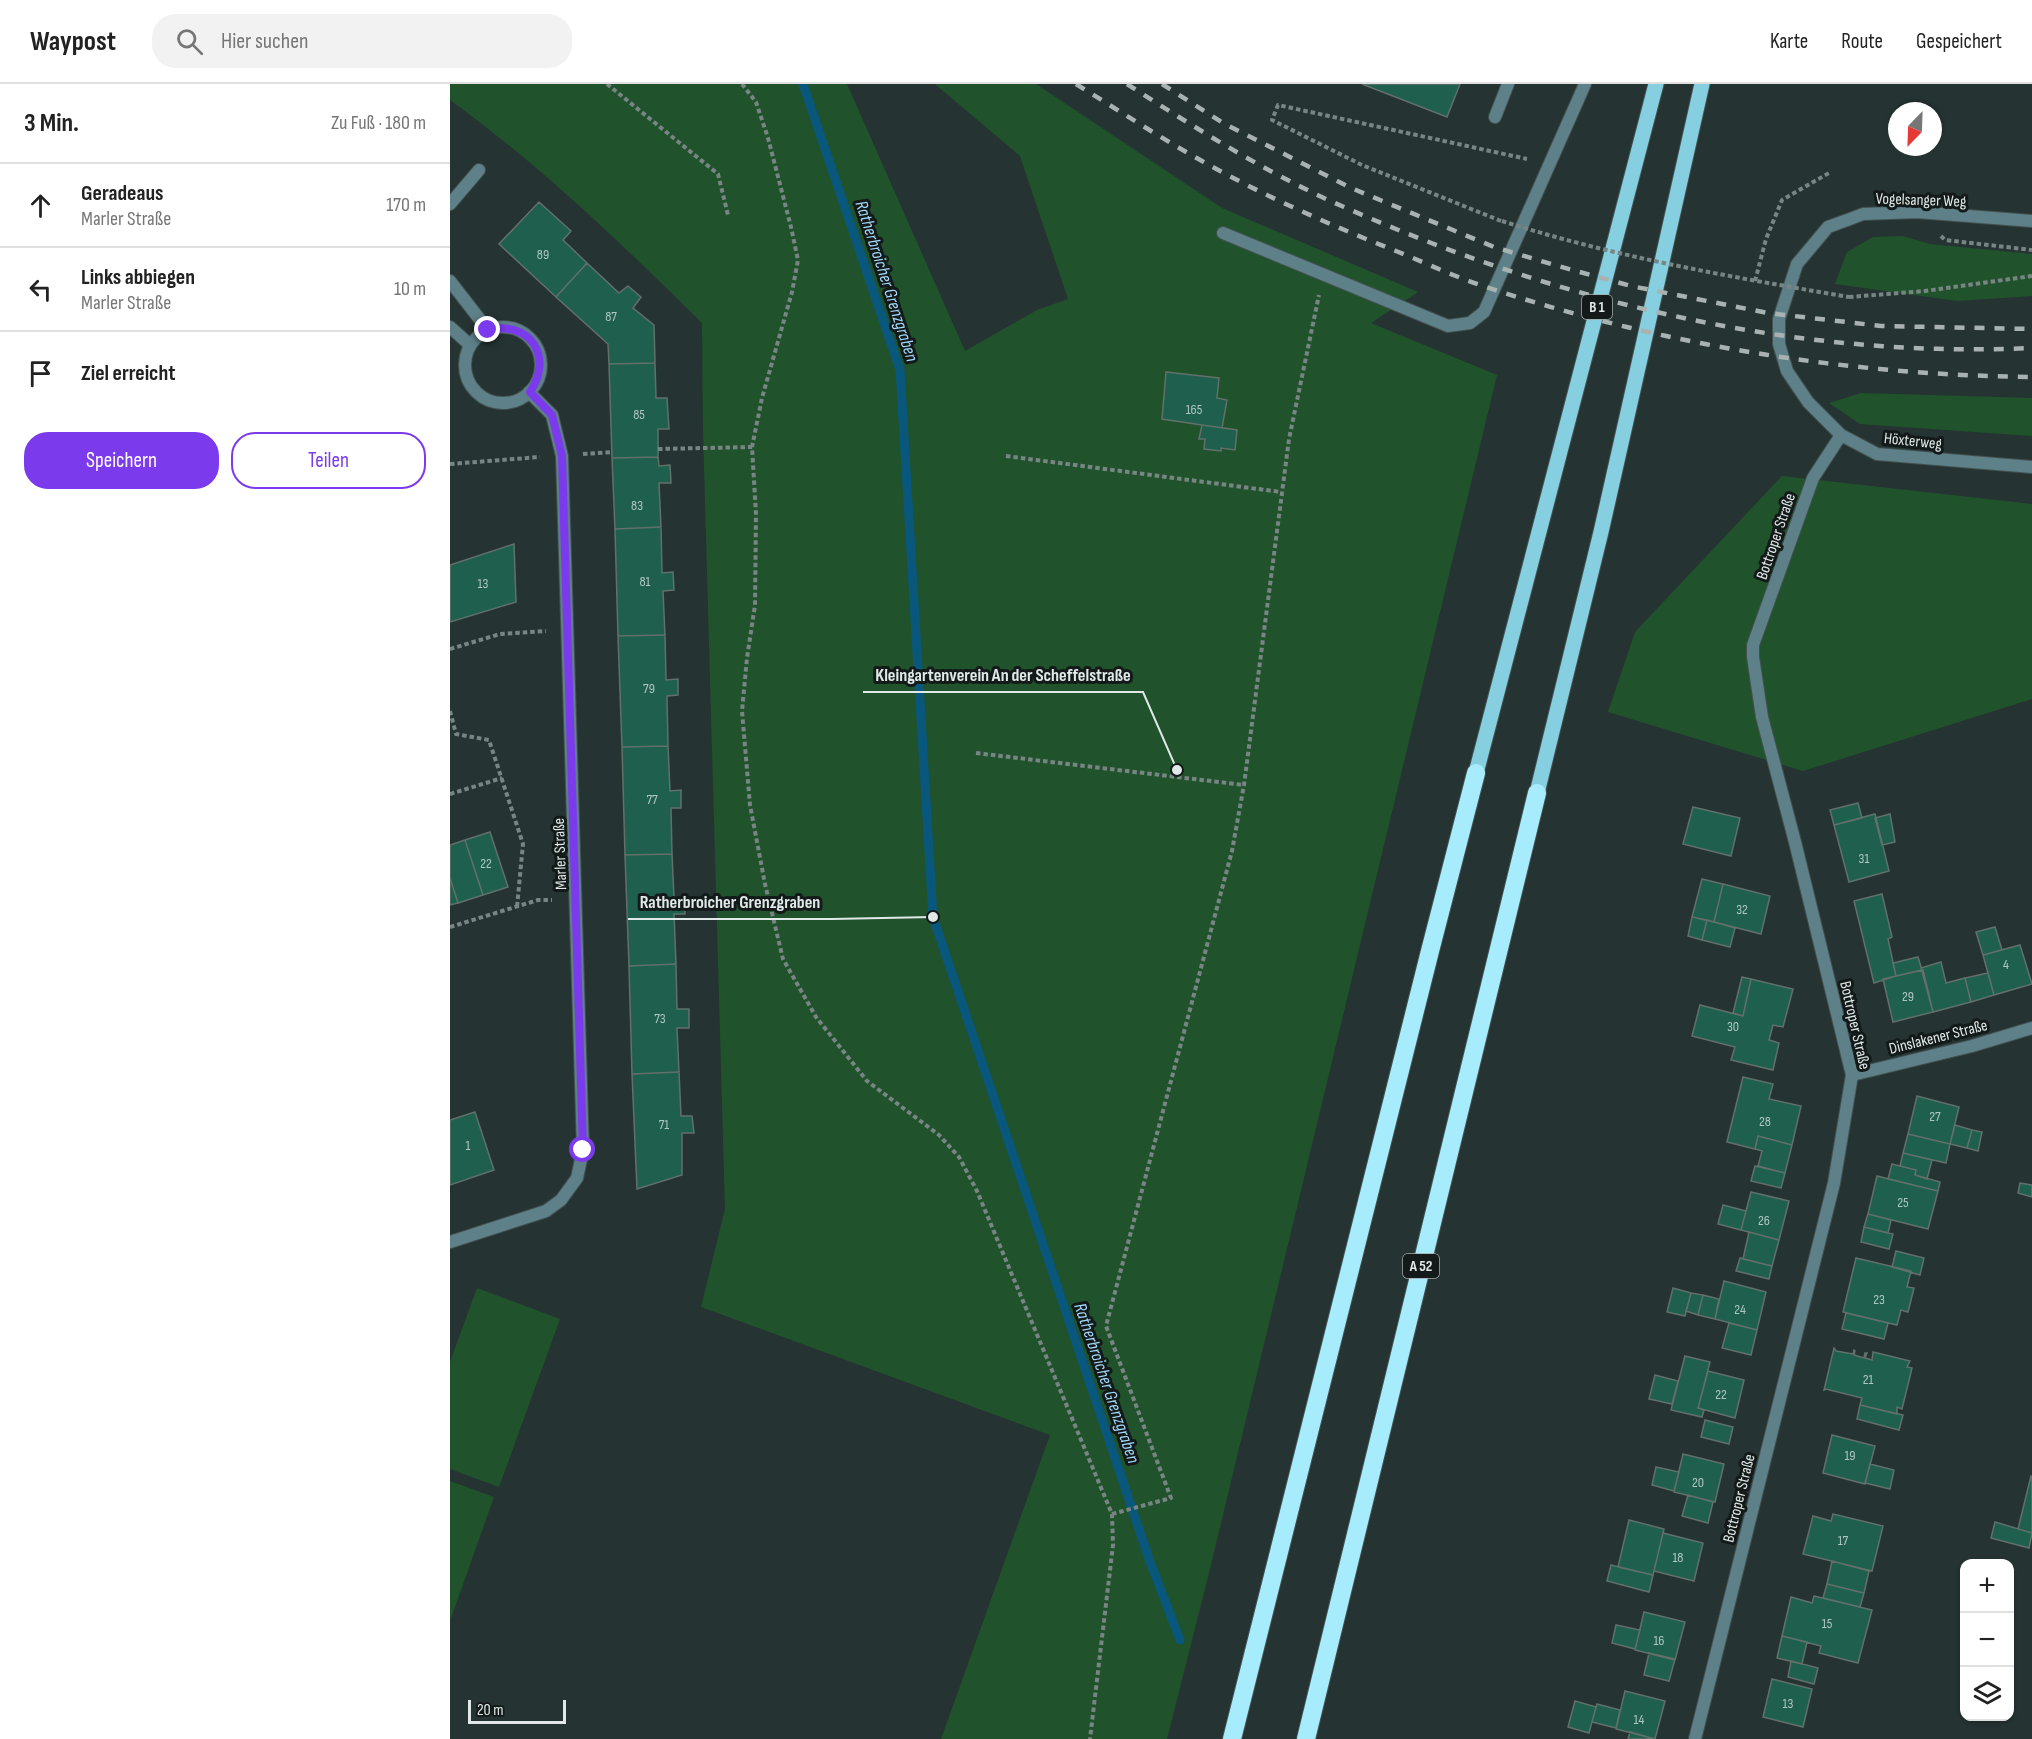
<!DOCTYPE html>
<html lang="de">
<meta charset="utf-8">
<style>
body{margin:0;font-family:"Sofia Sans Condensed",sans-serif;background:#f2f2f2;color:#222}
.controls{position:absolute;right:18px;bottom:18px;display:grid;overflow:hidden;border-radius:12px;box-shadow:0 2px 4px #0004}
.controls button{width:54px;height:54px;display:grid;place-items:center;padding:0;border:0;border-bottom:2px solid #e0e0e0;background:#fff;color:#222;font:30px sans-serif}
.compass{position:absolute;left:1438px;top:18px;width:54px;height:54px;border-radius:50%;background:#fff;box-shadow:0 2px 4px #0004;rotate:203deg}
.scale{position:absolute;left:18px;bottom:15px;width:98px;box-sizing:border-box;padding-left:6px;border:3px solid #e0e9e8;border-top:0;font-size:16px;line-height:21px;white-space:nowrap;color:#e0e9e8;-webkit-text-stroke:4px #131a19;paint-order:stroke}
.stop{position:absolute;width:18px;height:18px;margin:-14px;border:4px solid #7c3aed;border-radius:50%;background:#fff}
.stop.end{background:#7c3aed;border-color:#fff;box-shadow:0 2px 6px #0008}
.list{margin:0;padding:0;list-style:none}
h2{display:flex;justify-content:space-between;align-items:center;height:78px;margin:0;padding:0 24px;font-size:26px}
h2 small{font-size:20px;font-weight:400;color:#767676}
.list li{display:grid;grid-template-columns:39px 1fr auto;gap:18px;align-items:center;box-sizing:border-box;height:84px;padding:0 24px;border-top:2px solid #e0e0e0}
.list b{display:block;font-size:22px;white-space:nowrap}
.list p{margin:0;font-size:20px;white-space:nowrap;color:#767676}
.list em{font-size:20px;font-style:normal;color:#767676}
.actions{display:flex;gap:12px;padding:18px 24px}
.actions a{flex:1;padding:14px 0;border:2px solid #7c3aed;border-radius:24px;text-align:center;font-size:21px;color:#7c3aed}
.actions .main{background:#7c3aed;color:#fff}
.icon{flex:none;width:33px;height:33px;fill:none;stroke:currentColor;stroke-width:2;stroke-linecap:round;stroke-linejoin:round}
.map{position:relative;flex:none;width:1582px;height:1655px;overflow:hidden}
header{display:flex;align-items:center;gap:36px;box-sizing:border-box;height:84px;padding:0 30px;background:#fff;border-bottom:2px solid #e0e0e0}
header strong{font-size:28px}
nav{display:flex;gap:33px;margin-inline-start:auto;font-size:21px}
.search{width:420px;height:54px;background:#f2f2f2;display:flex;align-items:center;gap:15px;box-sizing:border-box;padding:0 21px;border-radius:24px;color:#767676;font-size:22px}
main{display:flex}
aside{flex:1;background:#fff}
.map>svg:first-child{display:block}
.green{fill:#20532c}
.lines{fill:none;stroke-linecap:round;stroke-linejoin:round}
.stream{stroke:#09577c;stroke-width:9}
.building{fill:#1e5f4d;stroke:#62706b;stroke-width:1.5}
.service-casing{stroke:#435150;stroke-width:14}
.minor-casing{stroke:#435150;stroke-width:14}
.primary-casing{stroke:#435150;stroke-width:17}
.motorway-casing{stroke:#435150;stroke-width:20}
.path{stroke:#788584;stroke-width:4;stroke-dasharray:4.5 3;stroke-linecap:butt}
.service{stroke:#5e8088;stroke-width:12}
.minor{stroke:#5e8088;stroke-width:12}
.primary{stroke:#86cfe1;stroke-width:15}
.motorway{stroke:#a6ecfc;stroke-width:18}
.rail{stroke:#a8b2b1;stroke-width:4.5;stroke-dasharray:10 10;stroke-linecap:butt}
.path-bridge{stroke:#788584;stroke-width:4;stroke-dasharray:4.5 3;stroke-linecap:butt}
.route{stroke:#7c3aed;stroke-width:8}
.labels{text-anchor:middle;stroke-width:6;stroke-linejoin:round;paint-order:stroke}
.number-label{font-size:14px;fill:#b0c6c1}
.shield{fill:#131a19;stroke:#a2abaa;stroke-width:1.5}
.shield-label{font-size:15px;font-weight:bold;fill:#e0e9e8}
.street-label{font-size:16px;fill:#e0e9e8;stroke:#131a19}
.water-label{font-size:18px;font-style:italic;fill:#a2d8f9;stroke:#131a19}
.leader{fill:none;stroke:#e0e9e8;stroke-width:2}
.callout-dot{fill:#e0e9e8;stroke:#131a19;stroke-width:2}
.callout-label{font-size:18px;text-anchor:middle;font-weight:bold;fill:#e0e9e8;stroke:#131a19;stroke-width:6;stroke-linejoin:round;paint-order:stroke}
</style>
<header>
<strong>Waypost</strong>
<div class="search"><svg class="icon" aria-label="search" viewBox="0 0 24 24"><circle cx="10" cy="10" r="6"/><path d="M15 15l6 6"/></svg>Hier suchen</div>
<nav><a>Karte</a><a>Route</a><a>Gespeichert</a></nav>
</header>
<main>
<aside>
<h2>3 Min.<small>Zu Fuß · 180 m</small></h2>
<ul class="list">
<li><svg class="icon" aria-label="ahead" viewBox="0 0 24 24"><path d="M12 20V5M6 11l6-6 6 6"/></svg><div><b>Geradeaus</b><p>Marler Straße</p></div><em>170 m</em></li>
<li><svg class="icon" aria-label="left" viewBox="0 0 24 24"><path d="M17 20v-9H6M10 6l-5 5 5 5"/></svg><div><b>Links abbiegen</b><p>Marler Straße</p></div><em>10 m</em></li>
<li><svg class="icon" aria-label="arrive" viewBox="0 0 24 24"><path d="M6 21V4h12l-3 4 3 4H6"/></svg><div><b>Ziel erreicht</b></div></li>
</ul>
<div class="actions"><a class="main">Speichern</a><a>Teilen</a></div>
</aside>
<div class="map">
<svg width="1582" height="1655" viewBox="0 0 1582 1655">
<rect width="100%" height="100%" fill="#253433"/>
<path class="green" d="M0,0H397L515,267L587,226L618,215L570,72L485,0H586L772,124L968,208L921,239L1047,291L759,1489L717,1655H491L600,1351L251,1223L275,1125L253,348L252,239C172,160 91,82 0,16Z
M1453,152L1480,160L1582,170V212L1507,217L1385,200L1397,168L1423,153Z
M1411,309L1582,314V352L1410,340L1379,319Z
M1332,392L1582,420V615L1353,687L1158,628L1185,548Z
M27,1204L110,1235L49,1403L0,1385V1278Z
M0,1397L44,1413L0,1537Z"/>
<g class="lines">
<path class="stream" d="M353,0L450,286L483,833L699,1475L730,1556"/>
</g>
<path class="building" d="M912,0H1010L997,33Z
M89,118L121,147L113,156L137,179L106,213L49,160Z
M137,179L169,209L178,202L191,213L183,224L204,241L205,279L159,280L158,260L106,213Z
M205,279L206,314H217L219,345H208V373L162,374L159,280Z
M716,288L769,294L767,314L777,316L772,344L712,335Z
M752,341L787,346L785,366L771,364V367L754,365L755,355H749Z
M208,373L209,382L220,381L221,399H209L211,443L165,445L162,374Z
M211,443L212,489L223,488L224,506L213,507L215,551L168,552L165,445Z
M64,460L66,518L0,538V481Z
M215,551L216,596L228,595V611L217,612L218,662L172,663L168,552Z
M218,662L220,707L231,706V724H221L222,770L175,771L172,663Z
M1408,719L1412,734L1384,741L1380,726Z
M1243,723L1290,734L1281,772L1233,760Z
M1425,730L1439,787L1399,798L1384,741Z
M1440,730L1445,758L1432,761L1425,734Z
M40,748L58,803L33,811L15,756Z
M15,756L33,811L8,819L0,794V761Z
M222,770L224,814H235V830H224L226,880L179,882L175,771Z
M0,794L8,819L0,821Z
M1252,795L1273,800L1264,838L1242,833Z
M1273,800L1320,812L1311,850L1264,838Z
M1432,810L1442,853L1438,855L1446,892L1424,899L1404,817Z
M1242,833L1257,836L1252,856L1238,852Z
M1257,836L1285,844L1280,863L1252,856Z
M1545,843L1552,866L1533,871L1526,848Z
M1570,861L1582,900L1544,911L1533,871Z
M1468,873L1472,886L1446,892L1443,879Z
M1491,878L1496,899L1515,894L1521,918L1483,928L1471,884Z
M226,880L227,925H239V944H227L229,988L182,990L179,882Z
M1473,886L1483,928L1443,938L1433,895Z
M1538,889L1544,911L1521,918L1515,894Z
M1292,893L1301,895L1293,932L1283,929Z
M1301,895L1343,905L1333,943L1323,941L1319,956L1329,959L1323,986L1281,976L1285,963L1242,952L1250,921L1293,932Z
M229,988L231,1032H242L244,1049H232V1091L187,1105L182,990Z
M1293,993L1323,1000L1319,1015L1351,1022L1342,1061L1308,1052L1305,1065L1277,1058Z
M1467,1012L1509,1023L1500,1060L1458,1050Z
M25,1028L44,1086L0,1101V1036Z
M1505,1041L1522,1046L1517,1064L1500,1060Z
M1522,1046L1532,1048L1528,1067L1517,1064Z
M1458,1050L1500,1060L1496,1079L1453,1069Z
M1308,1052L1342,1061L1335,1089L1308,1082L1312,1067L1305,1065Z
M1453,1069L1482,1076L1477,1095L1465,1091L1466,1086L1450,1082Z
M1442,1080L1466,1086L1465,1091L1490,1098L1488,1107L1438,1095Z
M1305,1082L1335,1089L1331,1104L1301,1097Z
M1427,1092L1488,1107L1478,1145L1418,1130Z
M1570,1099L1582,1101V1113L1568,1109Z
M1301,1108L1339,1117L1329,1156L1291,1146Z
M1273,1121L1296,1127L1291,1146L1268,1140Z
M1418,1130L1441,1136L1438,1149L1414,1143Z
M1414,1143L1443,1150L1439,1165L1411,1158Z
M1299,1148L1329,1156L1322,1182L1293,1175Z
M1446,1167L1474,1174L1470,1191L1442,1183Z
M1290,1174L1322,1182L1319,1195L1286,1187Z
M1406,1174L1461,1187L1457,1203L1464,1204L1458,1228L1451,1226L1447,1241L1393,1228Z
M1274,1197L1316,1208L1307,1246L1265,1235Z
M1223,1204L1241,1209L1235,1232L1217,1228Z
M1241,1209L1253,1211L1248,1231L1236,1227Z
M1253,1211L1269,1215L1265,1235L1248,1231Z
M1396,1229L1438,1239L1434,1255L1392,1245Z
M1279,1239L1307,1246L1301,1271L1272,1264Z
M1384,1264L1386,1267L1403,1270L1404,1266L1405,1267L1404,1271L1414,1274L1415,1269H1417L1415,1274L1422,1276L1423,1268L1460,1277L1457,1283L1462,1284L1452,1325L1447,1323V1330L1410,1321L1412,1314L1376,1305L1374,1306Z
M1235,1272L1260,1278L1248,1324L1254,1326L1252,1333L1221,1326Z
M1258,1287L1294,1296L1285,1334L1248,1324Z
M1205,1291L1228,1297L1222,1320L1199,1315Z
M1410,1321L1453,1331L1449,1346L1407,1335Z
M1255,1336L1283,1343L1279,1360L1251,1353Z
M1382,1351L1425,1362L1415,1400L1373,1389Z
M1233,1370L1274,1380L1265,1418L1224,1408Z
M1420,1380L1444,1386L1440,1405L1415,1399Z
M1206,1383L1229,1388L1224,1407L1202,1401Z
M1581,1392L1582,1393V1449L1568,1445Z
M1238,1411L1263,1418L1258,1439L1232,1432Z
M1383,1430L1433,1442L1422,1487L1353,1470L1363,1432L1381,1437Z
M1179,1436L1214,1445L1203,1491L1168,1483Z
M1545,1438L1582,1449L1579,1464L1541,1454Z
M1213,1449L1253,1459L1244,1497L1204,1487Z
M1382,1477L1419,1487L1414,1509L1377,1500Z
M1161,1481L1203,1491L1199,1508L1157,1497Z
M1377,1500L1414,1509L1410,1523L1373,1514Z
M1364,1512L1422,1526L1408,1579L1369,1569L1371,1562L1332,1552L1341,1513L1362,1519Z
M1194,1528L1235,1538L1225,1576L1185,1566Z
M1166,1541L1190,1546L1185,1565L1162,1559Z
M1332,1552L1357,1558L1352,1580L1327,1574Z
M1199,1569L1225,1575L1219,1597L1194,1591Z
M1341,1577L1368,1584L1364,1600L1338,1593Z
M1322,1595L1362,1605L1353,1643L1313,1633Z
M1175,1607L1215,1617L1205,1655L1166,1645Z
M1125,1617L1146,1623L1139,1649L1118,1643Z
M1147,1620L1170,1626L1166,1644L1142,1638Z
M1180,1648L1205,1655H1178Z"/>
<g class="lines">
<g class="service-casing">
<path id="service" d="M1045,33L1058,0
M0,120L29,86
M773,149L998,242L1020,239L1034,228L1135,0
M0,197L38,246
M0,243L20,261"/>
</g>
<g class="minor-casing">
<path id="minor" d="M1582,137L1467,128L1413,130L1400,135L1378,143L1347,180L1329,235V260L1337,287L1358,318L1391,351L1427,370L1582,383
M15 281a38 38 0 1 1 76 0a38 38 0 1 1-76 0Z
M1402,991L1522,962L1582,944
M0,1158L96,1127L111,1116L127,1094L133,1066L112,372L102,331L79,308
M1245,1655L1384,1099L1402,991L1345,758L1312,633L1303,573V561L1363,394L1391,351"/>
</g>
<g class="primary-casing">
<path id="primary" d="M1026,689L1206,0
M1087,709L1151,448L1252,0"/>
</g>
<g class="motorway-casing">
<path id="motorway" d="M782,1655L980,867L1026,689
M856,1655L1087,709"/>
</g>
<path class="path" d="M157,0L268,90L278,131
M292,0L306,18L318,54L341,143L348,176L342,208L312,314L302,363L306,430L305,521L297,574L292,627L300,721L315,800L333,875L366,933L417,997L489,1051L509,1073L527,1107L662,1430L663,1461L640,1655
M1051,137L912,81L822,36L828,21L1077,75
M1491,152L1495,156L1582,166
M1305,197L1316,155L1332,116L1379,89
M1399,213L1475,207L1582,192
M208,365L302,363
M133,370L162,368
M556,372L831,408
M0,380L90,373
M0,565L50,550L96,547
M0,627L6,650L39,656L73,760L67,823
M526,669L794,701
M0,710L52,694
M0,843L88,816H102
M662,1430L721,1414L656,1242L782,767L794,701L839,355L869,211"/>
<use href="#service" class="service"/>
<use href="#minor" class="minor"/>
<use href="#primary" class="primary"/>
<use href="#motorway" class="motorway"/>
<path class="rail" d="M626,0C668,26 709,53 752,77C814,112 880,141 946,167C976,179 1005,193 1036,203C1212,261 1397,291 1582,293
M677,0C747,45 818,90 894,123C1109,218 1346,275 1582,264
M712,0L773,39L901,104L1044,163L1108,182L1181,202L1318,229L1431,242L1582,245"/>
<path class="path-bridge" d="M1052,137C1164,173 1282,193 1399,213"/>
</g>
<g class="lines">
<path class="route" d="M38,246C80,236 104,273 80,308L102,331L112,372L133,1066"/>
</g>
<g class="labels">
<g class="number-label">
<text x="93" y="175">89</text>
<text x="161" y="237">87</text>
<text x="744" y="330">165</text>
<text x="189" y="335">85</text>
<text x="187" y="426">83</text>
<text x="195" y="502">81</text>
<text x="33" y="504">13</text>
<text x="199" y="609">79</text>
<text x="202" y="720">77</text>
<text x="1414" y="779">31</text>
<text x="36" y="784">22</text>
<text x="1292" y="830">32</text>
<text x="1556" y="885">4</text>
<text x="1458" y="917">29</text>
<text x="210" y="939">73</text>
<text x="1283" y="947">30</text>
<text x="1485" y="1037">27</text>
<text x="1315" y="1042">28</text>
<text x="214" y="1045">71</text>
<text x="18" y="1066">1</text>
<text x="1453" y="1123">25</text>
<text x="1314" y="1141">26</text>
<text x="1429" y="1220">23</text>
<text x="1290" y="1230">24</text>
<text x="1418" y="1300">21</text>
<text x="1271" y="1315">22</text>
<text x="1400" y="1376">19</text>
<text x="1248" y="1403">20</text>
<text x="1393" y="1461">17</text>
<text x="1228" y="1478">18</text>
<text x="1377" y="1544">15</text>
<text x="1209" y="1561">16</text>
<text x="1338" y="1624">13</text>
<text x="1189" y="1640">14</text>
</g>
<g class="shield">
<rect x="1132" y="211" width="30" height="24" rx="4.5"/>
<rect x="953" y="1170" width="36" height="24" rx="4.5"/>
</g>
<g class="shield-label">
<text x="1147" y="228">B 1</text>
<text x="971" y="1187">A 52</text>
</g>
<g class="street-label">
<text transform="translate(1471 115) rotate(2)" y="6">Vogelsanger Weg</text>
<text transform="translate(1463 356) rotate(6)" y="6">Höxterweg</text>
<text transform="translate(1325 452) rotate(-71)" y="6">Bottroper Straße</text>
<text transform="translate(109 770) rotate(-92)" y="6">Marler Straße</text>
<text transform="translate(1406 941) rotate(77)" y="6">Bottroper Straße</text>
<text transform="translate(1488 952) rotate(-14)" y="6">Dinslakener Straße</text>
<text transform="translate(1288 1414) rotate(-76)" y="6">Bottroper Straße</text>
</g>
<g class="water-label">
<text transform="translate(437 197) rotate(72)" y="6">Ratherbroicher Grenzgraben</text>
<text transform="translate(657 1299) rotate(71)" y="6">Ratherbroicher Grenzgraben</text>
</g>
</g>
<path class="leader" d="M727 686L693 608H413M483 833L382 835H178"/>
<g class="callout-dot">
<circle cx="727" cy="686" r="6"/>
<circle cx="483" cy="833" r="6"/>
</g>
<g class="callout-label">
<text x="553" y="597">Kleingartenverein An der Scheffelstraße</text>
<text x="280" y="824">Ratherbroicher Grenzgraben</text>
</g>
</svg>
<div class="controls">
<button>+</button>
<button>−</button>
<button><svg class="icon" aria-label="layers" viewBox="0 0 24 24"><path d="M12 4l9 5-9 5-9-5zM3 14l9 5 9-5"/></svg></button>
</div>
<svg class="compass" viewBox="-18 -18 36 36"><path d="M0-13l5 13h-10z" fill="#e53935"/><path d="M0 13l5-13h-10z" fill="#767676"/></svg>
<div class="scale">20 m</div>
<div class="stop" style="left:133px;top:1066px"></div>
<div class="stop end" style="left:38px;top:246px"></div>
</div>
</main>
